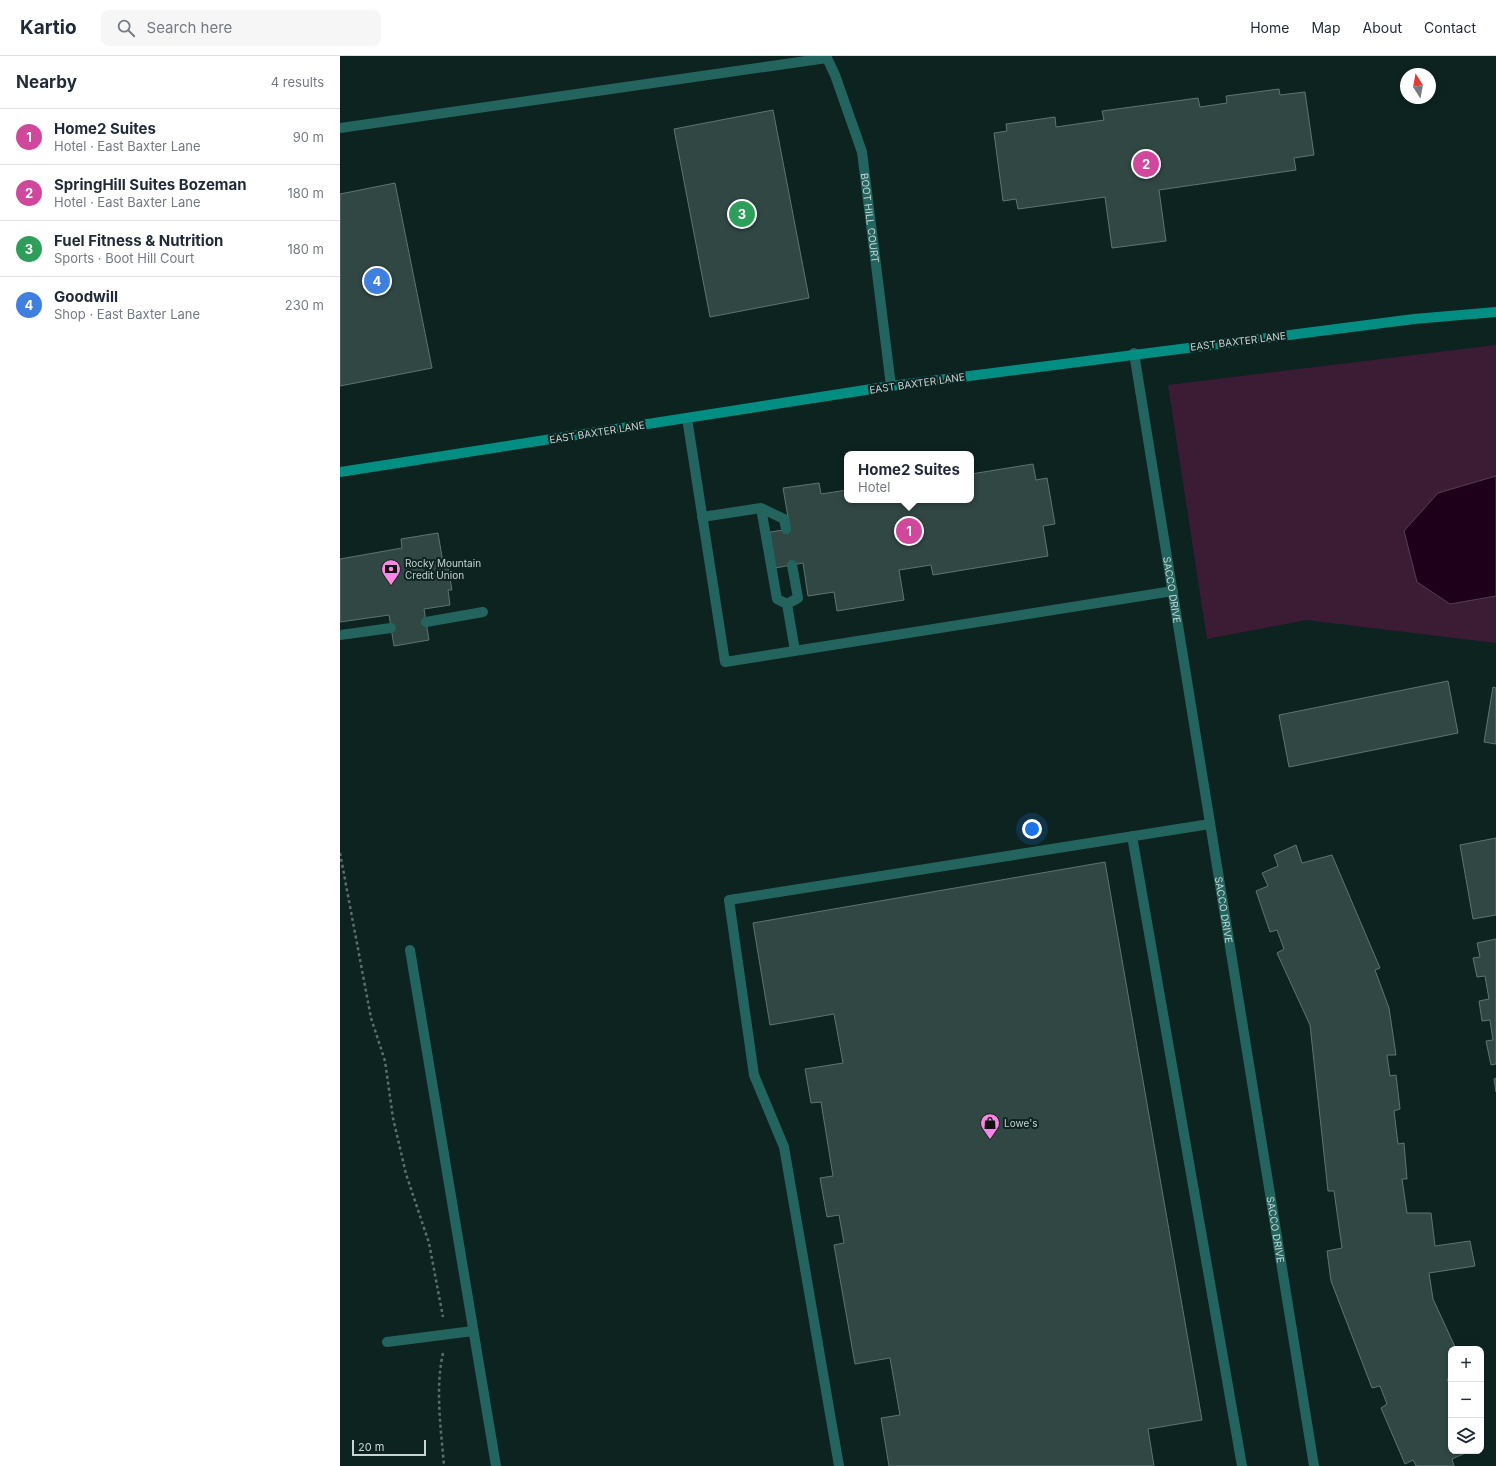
<!DOCTYPE html>
<meta charset="utf-8">
<style>
body{margin:0;font-family:Inter,sans-serif;background:#f6f6f7;color:#1f2937}
.controls{position:absolute;right:12px;bottom:12px;display:grid;overflow:hidden;border-radius:8px;box-shadow:0 2px 6px #0003}
.controls button{width:36px;height:36px;display:grid;place-items:center;padding:0;border:0;border-bottom:1px solid #e0e1e3;background:#fff;color:#1f2937;font:20px sans-serif}
.compass{position:absolute;left:1060px;top:12px;width:36px;height:36px;border-radius:50%;background:#fff;box-shadow:0 2px 6px #0003;rotate:349deg}
.scale{position:absolute;left:12px;bottom:10px;width:74px;box-sizing:border-box;padding-left:4px;border:2px solid #c8d5d3;border-top:0;font-size:11px;line-height:14px;white-space:nowrap;color:#c8d5d3;-webkit-text-stroke:3px #0d2320;paint-order:stroke}
.you{position:absolute;left:692px;top:773px;width:14px;height:14px;margin:-10px;border:3px solid #fff;border-radius:50%;background:#1a73e8;box-shadow:0 0 0 6px #1a73e833}
.badge{display:grid;place-items:center;width:26px;height:26px;border-radius:50%;background:#825384;color:#fff;font-size:13px;font-weight:700}
.pin{position:absolute;translate:-50% -50%;border:2px solid #fff;box-shadow:0 1px 4px #0006}
.popup{position:absolute;left:504px;top:395px;width:130px;height:52px;box-sizing:border-box;display:grid;place-content:center;border-radius:8px;background:#fff;filter:drop-shadow(0 1px 3px #0005);font-size:13px;white-space:nowrap;color:#747a83}
.popup b{font-size:15px;color:#1f2937}
.popup::after{content:'';position:absolute;left:50%;top:100%;margin-left:-8px;border:8px solid transparent;border-top-color:#fff}
.list{margin:0;padding:0;list-style:none}
h2{display:flex;justify-content:space-between;align-items:center;height:52px;margin:0;padding:0 16px;font-size:17px}
h2 small{font-size:13px;font-weight:400;color:#747a83}
.list li{display:grid;grid-template-columns:26px 1fr auto;gap:12px;align-items:center;box-sizing:border-box;height:56px;padding:0 16px;border-top:1px solid #e0e1e3}
.list b{display:block;font-size:15px;white-space:nowrap}
.list p{margin:0;font-size:13px;white-space:nowrap;color:#747a83}
.list em{font-size:13px;font-style:normal;color:#747a83}
.icon{flex:none;width:22px;height:22px;fill:none;stroke:currentColor;stroke-width:2;stroke-linecap:round;stroke-linejoin:round}
.map{position:relative;flex:none;width:1156px;height:1410px;overflow:hidden}
header{display:flex;align-items:center;gap:24px;box-sizing:border-box;height:56px;padding:0 20px;background:#fff;border-bottom:1px solid #e0e1e3}
header strong{font-size:19px}
nav{display:flex;gap:22px;margin-inline-start:auto;font-size:14px}
.search{width:280px;height:36px;background:#f6f6f7;display:flex;align-items:center;gap:10px;box-sizing:border-box;padding:0 14px;border-radius:8px;color:#747a83;font-size:15px}
main{display:flex}
aside{flex:1;background:#fff}
.map>svg:first-child{display:block}
.green{fill:#3b1c34}
.water{fill:#1f001a;stroke:#524052}
.building{fill:#314744;stroke:#5d7572}
.lines{fill:none;stroke-linecap:round;stroke-linejoin:round}
.path{stroke:#5c6f6c;stroke-width:2.5;stroke-dasharray:3 3;stroke-linecap:butt}
.service{stroke:#23655e;stroke-width:10}
.minor{stroke:#23655e;stroke-width:10}
.secondary{stroke:#038e83;stroke-width:10}
.labels{text-anchor:middle;stroke-width:4;stroke-linejoin:round;paint-order:stroke}
.street-label{font-size:10px;fill:#c8d5d3;stroke:#0d2320}
.poi-label{font-size:10px;fill:#c8d5d3;stroke:#0d2320;text-anchor:start}
</style>
<header>
<strong>Kartio</strong>
<div class="search"><svg class="icon" aria-label="search" viewBox="0 0 24 24"><circle cx="10" cy="10" r="6"/><path d="M15 15l6 6"/></svg>Search here</div>
<nav><a>Home</a><a>Map</a><a>About</a><a>Contact</a></nav>
</header>
<main>
<aside>
<h2>Nearby<small>4 results</small></h2>
<ul class="list">
<li><span class="badge" style="background:#d1479c">1</span><div><b>Home2 Suites</b><p>Hotel · East Baxter Lane</p></div><em>90 m</em></li>
<li><span class="badge" style="background:#d1479c">2</span><div><b>SpringHill Suites Bozeman</b><p>Hotel · East Baxter Lane</p></div><em>180 m</em></li>
<li><span class="badge" style="background:#2e9e5b">3</span><div><b>Fuel Fitness &amp; Nutrition</b><p>Sports · Boot Hill Court</p></div><em>180 m</em></li>
<li><span class="badge" style="background:#3f7fe0">4</span><div><b>Goodwill</b><p>Shop · East Baxter Lane</p></div><em>230 m</em></li>
</ul>
</aside>
<div class="map">
<svg width="1156" height="1410" viewBox="0 0 1156 1410">
<rect width="100%" height="100%" fill="#0d2320"/>
<path class="green" d="M1156,289V587L966,564L867,583L828,329Z"/>
<path class="water" d="M1156,420V540L1110,548L1077,526L1064,475L1098,437Z"/>
<path class="building" d="M939,33L940,39L965,36L974,99L954,102L956,114L819,134L826,185L772,192L765,141L678,153L676,143L663,145L654,77L667,75L666,68L715,61L716,71L764,64L762,55L858,42L860,51L887,47L886,40Z
M433,54L469,242L370,261L334,73Z
M55,127L92,312L0,330V138Z
M693,408L696,424L707,422L715,468L703,470L708,500L593,519L591,509L559,514L564,544L497,555L494,536L468,540L463,507L435,512L430,476L450,473L443,432L479,427L481,438L507,434V444H631V418Z
M98,477L104,513L108,512L112,534H108L110,549L84,553L89,584L54,590L49,559L0,566V503L62,492L61,483Z
M1108,625L1118,677L949,711L939,659Z
M1153,631L1156,632V688L1144,686Z
M1156,782V859L1133,863L1120,789Z
M956,789L962,807L992,799L1040,912L1035,914L1049,952L1056,999H1047L1050,1020L1056,1019L1060,1053L1054,1055L1058,1088L1064,1087L1067,1123H1062L1067,1157H1091L1095,1190L1130,1185L1135,1210L1089,1217L1093,1243L1116,1293H1111V1322L1107,1323L1111,1333V1395H1130L1112,1403L1114,1410H1076L1073,1404L1065,1408L1041,1352L1047,1348L1040,1330L1032,1332L991,1225L987,1195L1002,1192L994,1135H988L970,969L937,897L944,893L937,874L930,876L916,835L928,830L922,817L938,810L934,799Z
M765,806L862,1364L808,1373L814,1410H549L541,1362L560,1359L550,1302L515,1308L494,1189L504,1187L499,1159L487,1161L480,1122L493,1120L481,1046L471,1047L465,1013L503,1007L494,958L430,969L413,867Z
M1156,883V1008L1151,1009L1146,985L1153,984L1150,964L1142,965L1139,945L1149,943L1145,920L1137,921L1133,902L1140,901L1137,887Z
M1156,1022V1036L1154,1023Z"/>
<g class="lines">
<path class="path" d="M0,797L31,962L45,1005L53,1062L66,1118L89,1187L103,1261
M103,1297C95,1333 101,1373 104,1410"/>
<path class="service" d="M0,72L487,2
M347,362L385,606L833,535
M421,452L437,543L447,548
M362,461L421,452L444,463L446,473
M452,509L458,542L447,548L455,595
M86,566L143,556
M0,579L51,572
M792,780L902,1410
M70,894L156,1410
M47,1286L133,1275
M499,1410L444,1091L414,1019L389,844L870,768"/>
<g class="minor">
<path id="s1" d="M486,0L495,19L522,96L551,330"/>
<path id="s2" d="M794,297L974,1410"/>
</g>
<path class="secondary" d="M0,416L551,330L1074,263L1156,256"/>
</g>
<defs>
<g id="bank-pin" transform="scale(1)"><path d="M0 17L-7.5 6A9.5 9.5 0 1 1 7.5 6Z" fill="#fc86e3" stroke="#0d2320"/><path d="M-6-4H6V4H-6ZM0-2.3a2.3 2.3 0 1 0 0 4.6a2.3 2.3 0 1 0 0-4.6Z" fill="#111"/></g>
<g id="shop-pin" transform="scale(1)"><path d="M0 17L-7.5 6A9.5 9.5 0 1 1 7.5 6Z" fill="#fc86e3" stroke="#0d2320"/><path d="M-5-2.5h2.3a2.7 3.5 0 0 1 5.4 0H5L5.5 6h-11ZM-1.5-2.5h3a1.5 2.3 0 0 0-3 0Z" fill="#111"/></g>
</defs>
<g fill-rule="evenodd">
<use href="#bank-pin" x="51" y="513"/>
<use href="#shop-pin" x="650" y="1067"/>
</g>
<g class="labels">
<g class="street-label">
<text dy="4" stroke="none"><textPath href="#s1" startOffset="169">BOOT HILL COURT</textPath></text>
<text transform="translate(898 285) rotate(-7)" y="4">EAST BAXTER LANE</text>
<text transform="translate(577 327) rotate(-8)" y="4">EAST BAXTER LANE</text>
<text transform="translate(257 376) rotate(-9)" y="4">EAST BAXTER LANE</text>
<text dy="4" stroke="none"><textPath href="#s2" startOffset="240">SACCO DRIVE</textPath></text>
<text dy="4" stroke="none"><textPath href="#s2" startOffset="564">SACCO DRIVE</textPath></text>
<text dy="4" stroke="none"><textPath href="#s2" startOffset="888">SACCO DRIVE</textPath></text>
</g>
<g class="poi-label">
<text x="65" y="511">Rocky Mountain<tspan x="65" dy="12">Credit Union</tspan></text>
<text x="664" y="1071">Lowe's</text>
</g>
</g>
</svg>
<div class="controls">
<button>+</button>
<button>−</button>
<button><svg class="icon" aria-label="layers" viewBox="0 0 24 24"><path d="M12 4l9 5-9 5-9-5zM3 14l9 5 9-5"/></svg></button>
</div>
<svg class="compass" viewBox="-18 -18 36 36"><path d="M0-13l5 13h-10z" fill="#e53935"/><path d="M0 13l5-13h-10z" fill="#747a83"/></svg>
<div class="scale">20 m</div>
<div class="you"></div>
<div class="pin badge" style="left:569px;top:475px;background:#d1479c">1</div>
<div class="popup"><b>Home2 Suites</b>Hotel</div>
<div class="pin badge" style="left:806px;top:108px;background:#d1479c">2</div>
<div class="pin badge" style="left:402px;top:158px;background:#2e9e5b">3</div>
<div class="pin badge" style="left:37px;top:225px;background:#3f7fe0">4</div>
</div>
</main>
